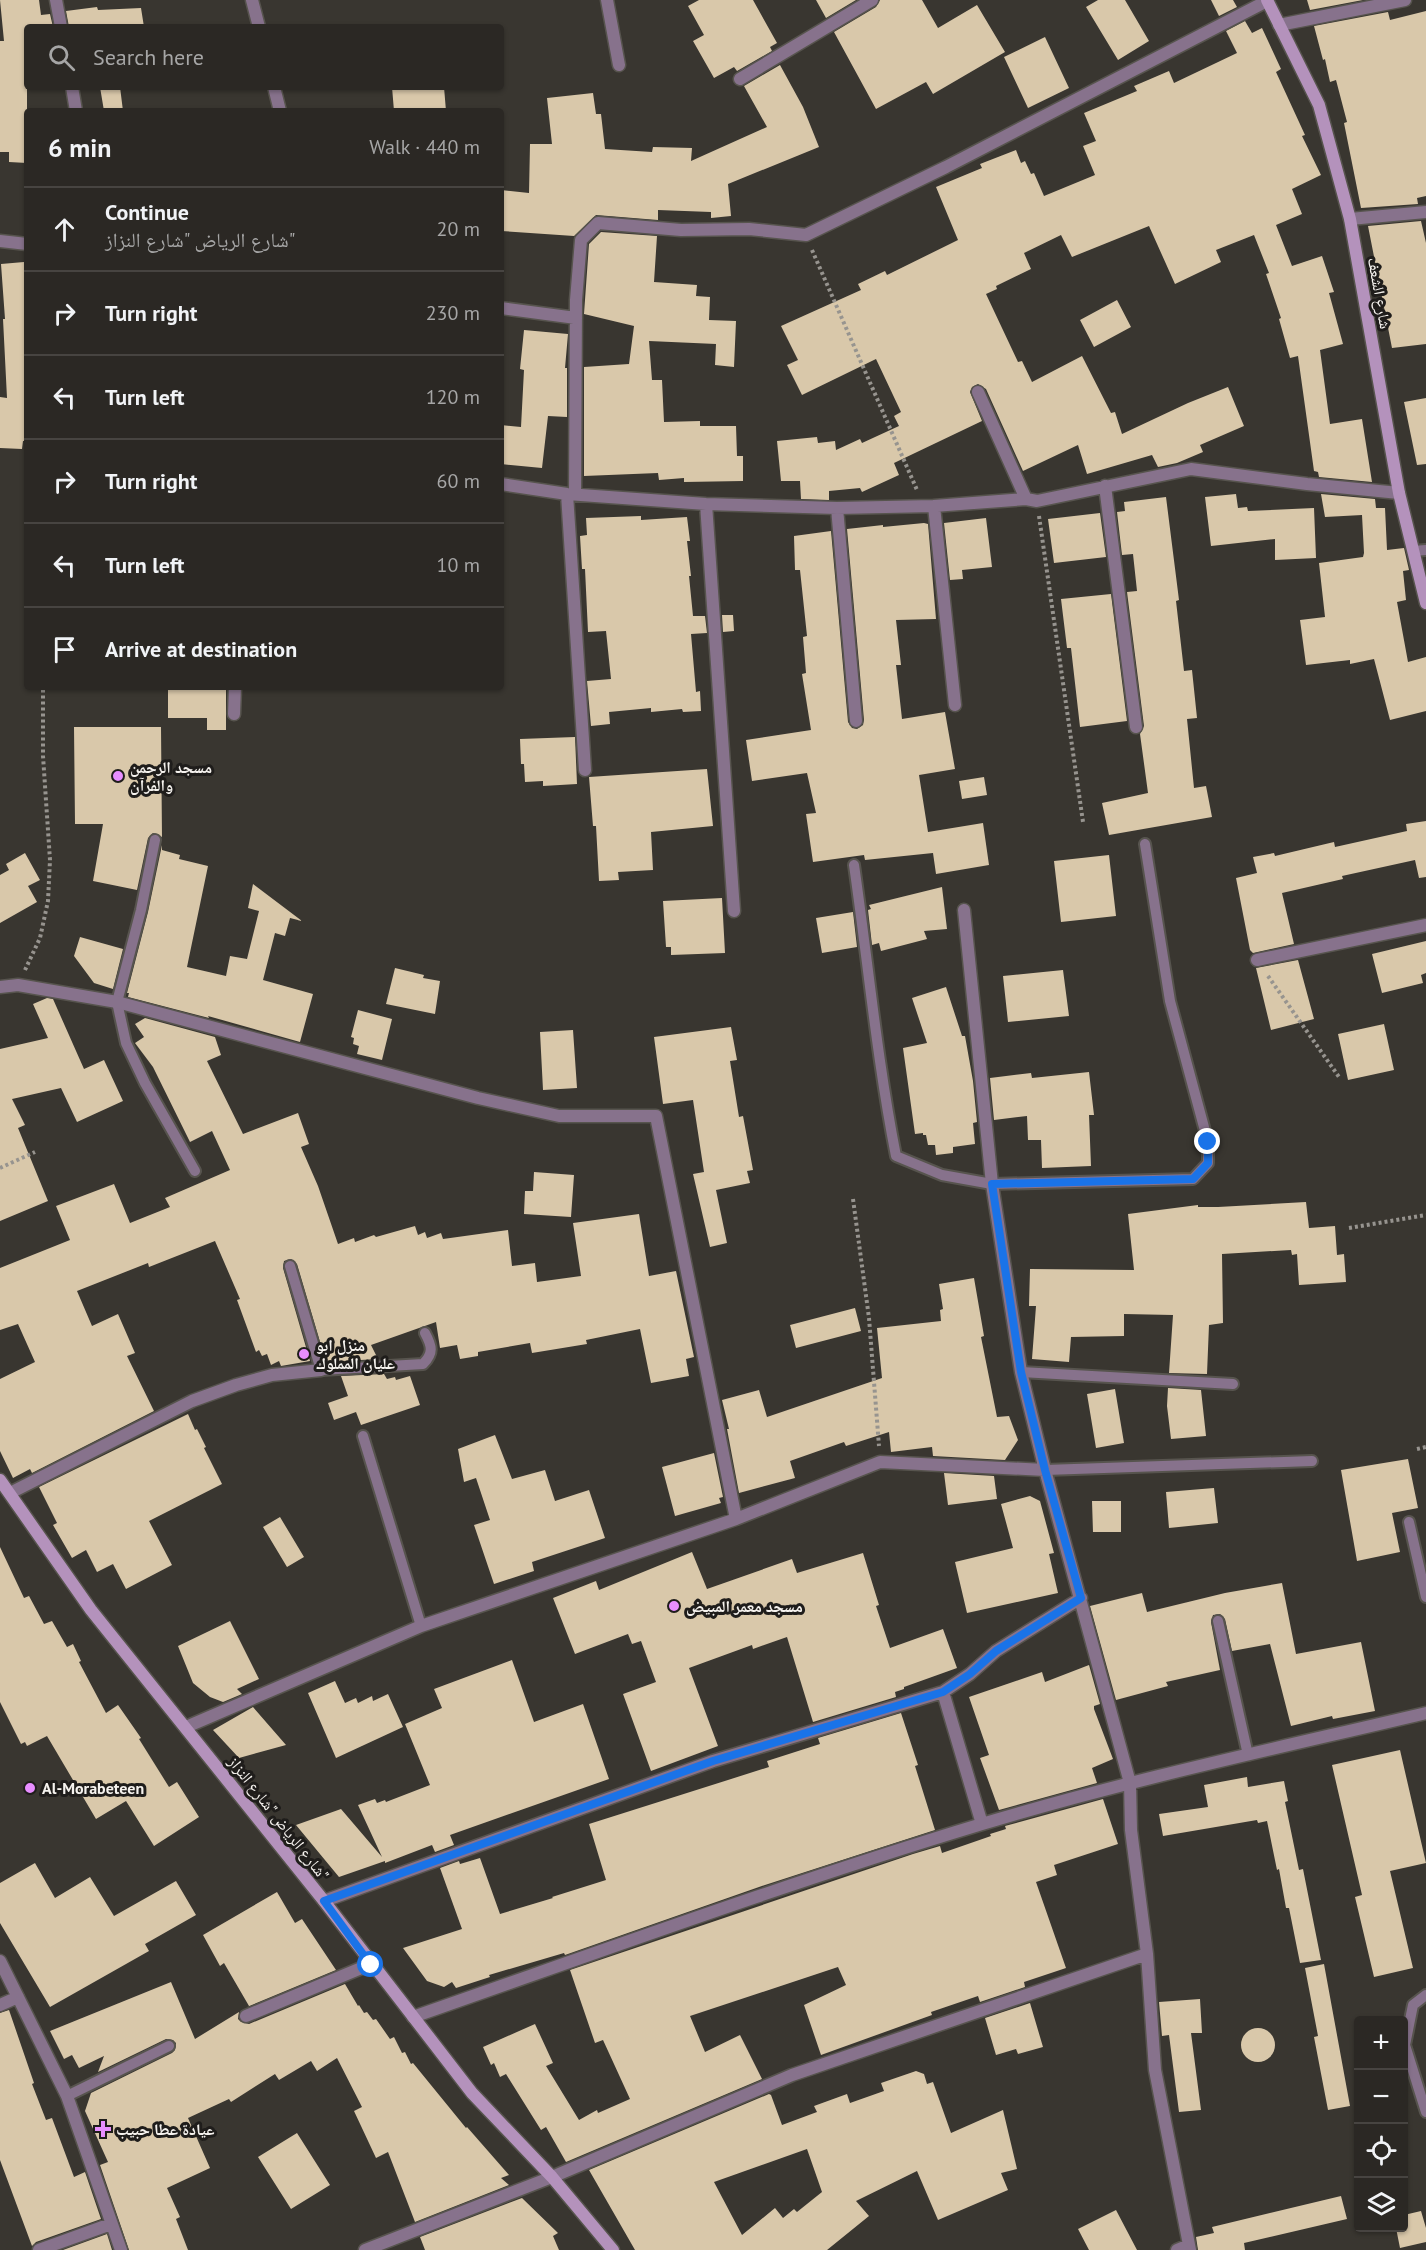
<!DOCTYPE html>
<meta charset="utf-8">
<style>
body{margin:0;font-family:"PT Sans","Noto Naskh Arabic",sans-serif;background:#373431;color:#f1f3f6}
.controls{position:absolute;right:18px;bottom:18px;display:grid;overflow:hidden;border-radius:6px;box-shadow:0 2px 4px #0004}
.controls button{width:54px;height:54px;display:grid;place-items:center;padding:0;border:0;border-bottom:2px solid #474441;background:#2b2824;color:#f1f3f6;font:30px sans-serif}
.stop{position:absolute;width:18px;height:18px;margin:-14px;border:4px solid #1a73e8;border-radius:50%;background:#fff}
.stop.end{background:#1a73e8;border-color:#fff;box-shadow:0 2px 6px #0008}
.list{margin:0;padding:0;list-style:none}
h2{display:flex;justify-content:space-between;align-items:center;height:78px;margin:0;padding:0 24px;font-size:26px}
h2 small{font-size:20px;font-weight:400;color:#a6a6a6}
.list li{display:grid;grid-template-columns:39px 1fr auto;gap:18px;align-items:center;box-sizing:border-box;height:84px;padding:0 24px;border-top:2px solid #474441}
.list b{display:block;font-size:22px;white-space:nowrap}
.list p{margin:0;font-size:20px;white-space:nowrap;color:#a6a6a6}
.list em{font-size:20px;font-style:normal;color:#a6a6a6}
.icon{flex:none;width:33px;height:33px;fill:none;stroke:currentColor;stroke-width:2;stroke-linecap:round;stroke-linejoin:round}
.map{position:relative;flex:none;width:1426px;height:2250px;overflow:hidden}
.search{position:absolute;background:#2b2824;box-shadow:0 2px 4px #0004;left:24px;top:24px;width:480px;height:66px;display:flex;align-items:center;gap:15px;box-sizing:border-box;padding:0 21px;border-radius:6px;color:#a6a6a6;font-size:22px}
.panel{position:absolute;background:#2b2824;box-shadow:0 2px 4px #0004;left:24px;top:108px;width:480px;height:582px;border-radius:6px}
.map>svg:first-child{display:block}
.building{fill:#d9c8aa;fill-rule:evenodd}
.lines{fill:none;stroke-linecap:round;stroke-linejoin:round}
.lane-casing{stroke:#57544e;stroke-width:14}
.street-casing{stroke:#57544e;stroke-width:15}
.secondary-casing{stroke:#57544e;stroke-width:15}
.path{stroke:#97948f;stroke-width:4;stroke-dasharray:3 3;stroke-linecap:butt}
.lane{stroke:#87728c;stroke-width:10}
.street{stroke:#87728c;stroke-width:12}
.secondary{stroke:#b492bc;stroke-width:12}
.route{stroke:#1a73e8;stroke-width:8}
.poi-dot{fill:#e88eff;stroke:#1f1d1b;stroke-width:2}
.labels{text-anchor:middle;stroke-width:6;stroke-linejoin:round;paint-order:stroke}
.street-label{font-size:16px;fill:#f5f2ee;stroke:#1f1d1b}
.poi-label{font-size:16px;font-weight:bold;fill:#f5f2ee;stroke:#1f1d1b;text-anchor:start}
</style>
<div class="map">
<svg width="1426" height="2250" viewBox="0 0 1426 2250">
<rect width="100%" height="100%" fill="#393630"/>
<path class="building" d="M0,0H39L41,15L50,14L53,27H27V163L9,162V152H0V41H4Z
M699,0H753L777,43L770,47L772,51L737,71L734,67L714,78L693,41L704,35L688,6Z
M816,0H856L826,18Z
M880,0H922L938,28L977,5L1005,52L933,94L926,82L876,109L834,32L876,7Z
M1098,0H1125L1149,41L1118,60L1086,7Z
M1211,0H1233L1237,7L1219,16Z
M1307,0H1363L1310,10Z
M97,7L98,10L141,8L144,27H69L66,11Z
M1426,11V196L1417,198L1418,204L1361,208L1344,123L1347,122L1336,80L1330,82L1325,59L1323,60L1314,26L1388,12L1390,20Z
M1245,21L1252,33L1262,28L1281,69L1276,72L1305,135L1302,136L1321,175L1292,189L1302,214L1276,225L1292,266L1322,256L1334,292L1329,293L1343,344L1320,350L1330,424L1362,419L1372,482L1319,477L1318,472L1314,471L1298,356L1290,358L1279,319L1281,318L1266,274L1269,273L1254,235L1216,250L1221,262L1175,284L1149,226L1072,257L1061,235L1024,253L1031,269L996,286L997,289L986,294L1018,362L1022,361L1032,382L1082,356L1111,413L1115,412L1122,434L1188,403L1228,387L1244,426L1200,445L1203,452L1177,463L1158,467L1152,455L1087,474L1078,445L1023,471L986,389L978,384L972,387L970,392L982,421L894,463L899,475L862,492L860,488L829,491V500L801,499L800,481H781L777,441L817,437L818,443L835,441L836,450L860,439L862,443L899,426L894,416L901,412L876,359L802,395L787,365L798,360L781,326L861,290L858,284L885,271L887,275L958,240L936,187L982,168L980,164L1016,150L1021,163L1025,161L1031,174L1034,173L1044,196L1095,175L1083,146L1096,141L1084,113L1137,91L1134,86L1169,71L1174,83L1237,53L1226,31Z
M1045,37L1069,88L1028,108L1004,57Z
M780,65L803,107L819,147L728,184L731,216L711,218V212L658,210V220L596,215L574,236L501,231V190L529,193L530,144H552L547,98L593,93L596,114H601L605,149L652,152L653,147L692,148L691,161L767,127L744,86Z
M100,87H120L123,111H104Z
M392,87H444L446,111H394Z
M1421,221L1426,243V344L1392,348L1368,226Z
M601,232L657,236L654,282L697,285L696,296L710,297L709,320L736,321L734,367L715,365L716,344L649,341L652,380H662L664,422L700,421V426H736L737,456H743V481L684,482V478L659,480L658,473L584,476V367L629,364L634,326L584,314L589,244Z
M24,262L27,291V441H23L22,449L0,448V397L7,398L3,319H5L1,264Z
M1117,300L1131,327L1094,347L1080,320Z
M524,330L568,334L565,368H567V417L548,416L542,468L501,464V425L521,427L524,370L520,369Z
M1426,398V464L1417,465L1404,402Z
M1236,494L1238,508L1247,507L1248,511L1314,508L1316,558L1275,560V539L1211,546L1205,497Z
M1321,494L1375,499L1376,508H1385L1387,550L1404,548L1409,570L1403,571L1406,600L1397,602L1408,662L1426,657V711L1390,720L1374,659L1350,664V660L1306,665L1300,620L1325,617L1319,563L1363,557L1364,553L1362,515L1325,517Z
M1166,497L1179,600L1176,601L1184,671L1192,670L1197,718L1187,719L1194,788L1206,786L1212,817L1109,835L1102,803L1148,793L1140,734L1144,726L1127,592L1137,591L1133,554L1122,555L1117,512L1125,511L1124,502Z
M1100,513L1106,557L1054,563L1048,519Z
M641,516V520L687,517L690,541H687L691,576H689L693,616H705L707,633L691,634L696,692L700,691L701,711L683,712L682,709L651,712V708L609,712L610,724L591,726L587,681L611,679L606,631L588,632L585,569H582L580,536L587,535L586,518Z
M986,518L992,567L962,570L963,579L950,580L944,523Z
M924,523L928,524L936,619L896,620L901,665H896L902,719L945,712L955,769L919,775L928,832L983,823L989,865L936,874L933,853L865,860L864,855L813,862L806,814L816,813L807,773L752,781L746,740L811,730L802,674L806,673L803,637L807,636L800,570H795L794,536L831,531L848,722L852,728L857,729L863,725L864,720L847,529L883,525V527Z
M1111,594L1127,721L1080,727L1071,648H1067L1061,599Z
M722,615H733L734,631L723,632Z
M168,687H226V730H207V718H168Z
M74,727H161L162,837L153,833L148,838L137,890L93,881L103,824H75Z
M575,737L577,784L543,786V781L525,782L524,764H521L520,739Z
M707,769L713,826L651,832L653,870L618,872L619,880L599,881L596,826H593L589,777Z
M984,777L987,795L962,799L959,781Z
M1426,821V877L1419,878L1415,860L1342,876L1343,879L1282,893L1294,944L1253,953L1250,950L1236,878L1257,873L1253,857L1274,853L1275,856L1334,842L1335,847L1407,831L1406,824Z
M162,845V850L180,855L179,859L208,866L187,967L226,976L230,956L247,959L259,911L248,908L253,884L302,921L290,918L285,936L275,933L263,980L313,994L300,1042L208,1016L209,1018L128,997L129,993H127L148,912Z
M25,853L40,880L28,886L37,902L0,923V875L9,870L6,864Z
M1109,855L1116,916L1061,922L1054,861Z
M942,887L947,929L924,931L927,939L881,951L879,943L872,945L868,910L871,909L869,905Z
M722,898L725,953L671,955V947H666L663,901Z
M853,912L857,947L822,953L816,918Z
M80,937L123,949L113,989L94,983L74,956Z
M1426,941V973L1421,975L1423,983L1382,993L1372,954Z
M1298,960L1314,1019L1271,1030L1256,968Z
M395,968L424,975L423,978L440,981L435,1014L386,1004Z
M1063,970L1069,1016L1008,1022L1003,976Z
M946,987L962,1036H965L973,1081L977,1122L973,1123L975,1144L953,1147V1153L936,1155L935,1145H928L926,1135H923V1133L915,1134L903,1048L927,1043L912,998Z
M47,998L53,999L84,1069L104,1060L123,1101L77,1122L61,1088L12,1099L25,1125L18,1128L48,1201L0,1221V1049L48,1038L33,1004Z
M358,1010L392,1019L382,1060L357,1054L359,1046L353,1044L354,1038L351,1037Z
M145,1018L215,1037L221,1055L207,1061L243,1134L298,1113L309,1144L301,1147L318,1186L338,1244L354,1238L355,1242L374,1235L376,1237L415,1226L418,1235L425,1232L427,1238L441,1233L443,1239L508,1230L512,1266L535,1263L537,1282L581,1276L573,1223L639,1214L649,1276L676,1271L694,1357L686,1359L689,1376L651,1383L640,1329L586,1340L587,1344L532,1353L530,1343L478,1352V1356L460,1359L457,1345L440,1348L436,1322L371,1345L378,1359L326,1362L297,1264L291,1259L284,1261L283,1268L310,1361L281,1366L279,1361L271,1365L267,1354L262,1356L259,1350L256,1352L237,1300L240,1299L215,1241L149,1267L148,1263L77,1291L92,1326L118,1314L135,1353L127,1356L154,1411L32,1473L30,1469L13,1478L0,1451V1379L35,1362L18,1324L0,1330V1268L70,1240L56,1206L114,1184L130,1223L170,1207L165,1198L230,1170L212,1131L190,1142L153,1067L135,1043L144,1037L135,1024Z
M1384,1024L1394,1070L1348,1080L1338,1034Z
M731,1027L737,1060L730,1061L739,1117L743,1116L753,1170L747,1171L750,1183L716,1190L727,1243L710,1247L693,1174L704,1172L693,1100L663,1104L654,1037Z
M573,1030L577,1088L543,1090L540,1032Z
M1089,1072L1094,1115H1089L1091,1166L1042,1168L1041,1140H1028L1027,1116L994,1120L990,1078L1031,1073L1032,1078Z
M534,1172L574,1175L571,1217L524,1214L525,1191H533Z
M1306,1202L1309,1228L1335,1226L1337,1255L1344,1254L1346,1282L1299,1285L1297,1254L1292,1255L1291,1250L1222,1254L1223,1323L1209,1325L1207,1374L1169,1373L1173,1315L1124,1314V1336L1071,1337L1069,1362L1032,1359L1036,1306H1029L1030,1269L1134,1270L1128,1214L1198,1205V1207H1218Z
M974,1278L984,1336L981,1337L997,1417L1009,1416L1018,1440L1005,1460L933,1456L932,1447L891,1452L889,1432L846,1446L844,1442L790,1461L795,1478L739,1493L727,1429H729L722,1400L759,1390L767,1417L882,1378L877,1328L941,1321L940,1310L943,1309L939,1284Z
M855,1308L861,1331L796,1348L790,1325Z
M384,1374L387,1379L395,1377L396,1380L410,1376L420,1405L361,1425L356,1412L334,1420L328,1403L348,1396L341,1376Z
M1168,1388L1201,1390L1206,1436L1171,1439L1167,1406Z
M1115,1389L1124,1443L1096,1448L1087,1394Z
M188,1414L195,1430L197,1429L206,1447L204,1448L222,1484L149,1521L172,1565L126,1589L113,1564L97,1572L86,1550L72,1558L53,1525L57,1523L39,1487Z
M495,1435L512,1479L545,1470L555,1501L589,1490L605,1538L532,1562L534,1571L494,1584L474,1525L490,1520L476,1478L464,1482L458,1449Z
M714,1453L723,1497L719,1498L721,1503L675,1516L662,1467Z
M1408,1459L1418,1508L1392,1513L1400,1552L1357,1561L1341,1470Z
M944,1473L994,1476L997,1499L948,1505Z
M1214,1488L1218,1523L1169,1528L1166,1492Z
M1030,1496L1040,1501L1054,1553L1049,1554L1058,1593L967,1613L955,1562L1013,1548L1001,1504Z
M1092,1501H1121V1532H1093Z
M280,1517L304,1557L287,1567L263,1527Z
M0,1547L24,1598L29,1596L44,1624L52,1621L67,1647L73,1644L81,1661L79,1662L106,1713L118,1705L141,1738L139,1739L169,1787L177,1782L199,1817L154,1846L126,1801L96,1819L47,1736L27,1746L25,1742L21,1744L0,1702Z
M692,1552L707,1589L792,1559L797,1573L863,1553L879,1605L876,1606L890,1648L943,1629L957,1668L904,1687V1689L895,1692L896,1697L813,1722L787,1637L753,1649L752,1645L689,1668L718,1746L651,1771L623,1694L656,1682L641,1641L632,1644L628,1634L575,1654L553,1598L596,1581L599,1590Z
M1282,1583L1296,1654L1361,1642L1375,1711L1333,1719L1332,1716L1291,1726L1270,1644L1232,1651L1225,1619L1220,1614L1213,1615L1211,1622L1220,1670L1166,1682L1168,1686L1116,1700L1090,1606L1142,1593L1147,1612L1225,1593Z
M230,1621L259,1679L237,1689L242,1694L223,1702L210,1697L193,1683L178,1646Z
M512,1660L534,1722L583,1704L609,1779L450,1835L454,1845L435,1852L432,1845L385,1863V1861L339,1877L296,1825L341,1809L382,1857L358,1805L375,1799L377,1803L385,1800L386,1802L430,1785L405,1724L442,1708L434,1689Z
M1089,1665L1100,1704L1094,1706V1709L1113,1759L1092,1768L1097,1783L999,1810L980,1758L989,1755L969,1697L1042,1672L1045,1682Z
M335,1681L345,1703L356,1698L358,1703L372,1696L373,1701L388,1694L403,1727L336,1758L308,1693Z
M253,1707L286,1745L239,1758L213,1730Z
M901,1713L918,1765L915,1766L935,1830L765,1885L565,1955L564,1953L489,1975L490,1977L456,1988L452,1982L444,1987L427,1981L403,1948L462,1929L440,1868L459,1861L460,1864L480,1858L500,1914L553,1898L552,1897L606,1880L589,1824L769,1767L767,1761L820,1744L818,1738Z
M1400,1750L1426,1863L1390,1871L1413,1968L1374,1977L1355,1897L1362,1895L1332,1765Z
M1247,1777L1248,1787L1284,1781L1288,1801L1285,1802L1299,1870L1303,1869L1321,1960L1300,1963L1289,1908H1286L1279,1869L1277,1870L1267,1821L1258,1823L1257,1820L1163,1836L1159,1814L1208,1807L1204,1785Z
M1103,1799L1118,1844L1054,1865L1057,1875L1036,1882L1066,1968L1024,1982L1025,1987L980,2002L978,1996L931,2012L932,2015L821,2055L804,2005L846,1985L838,1967L690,2016L705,2052L740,2035L762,2079L566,2162L546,2127L541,2130L506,2074L500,2077L494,2063L491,2065L483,2047L535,2024L553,2063L546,2066L579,2120L597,2110L598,2113L630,2099L603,2040L595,2043L570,1970L913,1854L940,1846L942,1853L991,1836L990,1834L1006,1829L1005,1826Z
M35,1863L55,1898L90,1877L114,1916L176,1881L196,1915L145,1944L149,1951L50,2007L0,1923V1883Z
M277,1892L295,1923L302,1919L336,1970L247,2007L249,2006L224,1963L220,1966L203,1935Z
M1324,1964L1350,2106L1328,2110L1314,2037L1318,2036L1305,1968Z
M171,1982L195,2039L239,2012L238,2019L241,2022L249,2024L345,1984L358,2006L359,2005L364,2013L367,2012L373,2020L376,2019L390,2039L394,2037L402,2053L405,2052L411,2064L413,2063L466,2128L467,2127L509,2175L501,2178L509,2185L415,2222L388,2152L376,2158L354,2111L362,2107L337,2058L317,2071L311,2061L279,2080L275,2074L231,2102L229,2099L188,2118L210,2168L167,2188L180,2217L176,2219L188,2250H129L100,2165L108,2162L85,2111L91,2093L172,2053L175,2050L176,2043L173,2040L166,2039L98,2072L104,2056L79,2068L72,2055L64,2059L50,2031Z
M1200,1999L1202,2033H1191L1201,2110L1179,2112L1169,2035L1162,2036L1159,2002Z
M1030,2003L1043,2047L1018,2054L1016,2049L996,2055L985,2018Z
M9,2010L34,2083L32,2084L46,2120L52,2118L74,2177L85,2172L101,2219L36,2242L32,2246L0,2160V2013Z
M1241 2045a17 17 0 1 1 34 0a17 17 0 1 1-34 0Z
M916,2071L924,2074L927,2084L933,2082L951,2133L1003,2110L1017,2169L1001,2173L1008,2190L938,2220L917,2171L856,2201L869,2216L827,2250H635L589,2170L769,2094L771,2095L782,2125L817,2112L814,2106L847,2094L850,2103L884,2091L881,2083ZM807,2149L822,2192L797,2212L794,2209L783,2218L775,2208L742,2235L714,2182Z
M297,2133L330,2185L291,2209L258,2157Z
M1341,2196L1347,2219L1244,2243L1245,2250H1198L1196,2237L1214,2233L1212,2227Z
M522,2198L558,2233L553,2236L559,2250H425L420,2237Z
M1116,2210L1137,2250H1089L1078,2229Z
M1421,2211L1426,2228V2242L1400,2248L1396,2228H1404V2215Z
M107,2234L112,2250H63Z"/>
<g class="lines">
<g class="lane-casing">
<path id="lane" d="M1413,551L1426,550
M155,840L141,910L117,1002L126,1043L145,1083L195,1171
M854,865C868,962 877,1060 896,1156L942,1175L992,1184L1193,1179L1208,1163V1142L1170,1001L1145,844
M290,1266L321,1370L423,1364C434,1353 432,1346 425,1333
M1021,1372L1233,1384
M363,1436L421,1626
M1045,1470L1312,1461
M1409,1522L1426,1597
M1218,1621L1248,1755
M1426,1995L1413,2005L1405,2045L1426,2112
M67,2096L169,2046"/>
</g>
<g class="street-casing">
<path id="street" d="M56,0L61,27
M252,0L259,27
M607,0L619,65
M1279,25L1405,0
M740,79L872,0
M72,87L76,111
M274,87L280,111
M1350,219L1426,212
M0,241L27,244
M501,308L576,318
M978,392L1026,499
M501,484L567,494L706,504L837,508L934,506L1026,499L1037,501L1191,469L1307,484L1399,493
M1105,486L1136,727
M567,494L585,770
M575,494L576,300L581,240L598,223L681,230L749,229L806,235L946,167L1267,1
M706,504L734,911
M934,506L955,705
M837,508L856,721
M234,714L235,687
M964,910L992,1184L1021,1372L1045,1470L1130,1783L1131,1830L1147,1954L1155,2070L1190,2250
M1257,960L1426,925
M0,987L18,985L117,1002L478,1098L559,1116H656L736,1519
M10,1493L192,1401L236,1385L272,1375L321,1370
M943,1692L982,1824
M186,1727L421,1626L736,1519L880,1462L1045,1470
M324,1901L713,1761L943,1692L970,1674L996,1651L1081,1598
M0,1961L67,2096L121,2250
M0,2005L18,1997
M246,2016L371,1964
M413,2017C602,1951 790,1882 982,1824C1128,1780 1278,1748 1426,1713
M39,2250L111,2224
M365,2250L552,2177L792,2075L1147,1954
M1177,2250L1189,2245"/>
</g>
<g class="secondary-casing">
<path id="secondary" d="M1267,0L1319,105L1350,219L1399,493L1426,603
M0,1480L91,1610L324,1901L472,2093L552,2177L613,2250"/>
</g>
<path class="path" d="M812,250L917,490
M1039,516L1083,822
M25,970L40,938L48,901L50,860L43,756V687
M1268,976L1339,1077
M0,1168L35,1152
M853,1199L869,1318L879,1446
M1349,1228L1426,1215
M1417,1449L1426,1447"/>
<use href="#lane" class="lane"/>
<use href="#street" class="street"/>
<use href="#secondary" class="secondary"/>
</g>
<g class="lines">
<path class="route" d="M371,1965L324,1901L713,1761L943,1692L970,1674L996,1651L1081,1598L1045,1470L1021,1372L992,1184L1193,1179L1208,1163V1142"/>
</g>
<g class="poi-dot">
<circle cx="118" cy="776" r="6"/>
<circle cx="304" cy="1354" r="6"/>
<circle cx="674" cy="1606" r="6"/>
<circle cx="30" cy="1788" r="6"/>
<path d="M100 2120h6v6h6v6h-6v6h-6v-6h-6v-6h6z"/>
</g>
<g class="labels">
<g class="street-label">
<text transform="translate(1380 293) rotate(80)" y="6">شارع الشعف</text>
<text transform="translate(279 1818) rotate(52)" y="6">شارع الرياض "شارع النزاز"</text>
</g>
<g class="poi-label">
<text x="130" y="773">مسجد الرحمن<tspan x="130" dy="18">والفرآن</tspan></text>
<text x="316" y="1351">منزل ابو<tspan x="316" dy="18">عليان المملوك</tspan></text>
<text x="686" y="1612">مسجد معمر المبيض</text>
<text x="42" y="1794">Al-Morabeteen</text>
<text x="116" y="2135">عيادة عطا حبيب</text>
</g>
</g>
</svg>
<div class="controls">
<button>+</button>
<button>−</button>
<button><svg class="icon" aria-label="locate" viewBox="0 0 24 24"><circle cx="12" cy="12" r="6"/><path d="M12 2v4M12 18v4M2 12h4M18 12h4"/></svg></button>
<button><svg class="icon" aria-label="layers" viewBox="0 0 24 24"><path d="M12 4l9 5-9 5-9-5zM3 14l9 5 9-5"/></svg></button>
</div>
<div class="stop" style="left:371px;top:1965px"></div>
<div class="stop end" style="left:1208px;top:1142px"></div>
<div class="search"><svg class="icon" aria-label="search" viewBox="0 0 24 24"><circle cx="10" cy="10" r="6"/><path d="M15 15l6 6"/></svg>Search here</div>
<section class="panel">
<h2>6 min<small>Walk · 440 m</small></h2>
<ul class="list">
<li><svg class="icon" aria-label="ahead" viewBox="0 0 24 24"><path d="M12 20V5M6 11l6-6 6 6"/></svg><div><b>Continue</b><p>شارع الرياض &quot;شارع النزاز&quot;</p></div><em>20 m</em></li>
<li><svg class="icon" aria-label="right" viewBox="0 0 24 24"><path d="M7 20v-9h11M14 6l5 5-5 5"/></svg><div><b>Turn right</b></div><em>230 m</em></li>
<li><svg class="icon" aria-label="left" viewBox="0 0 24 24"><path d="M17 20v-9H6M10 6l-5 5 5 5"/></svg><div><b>Turn left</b></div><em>120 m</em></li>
<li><svg class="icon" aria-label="right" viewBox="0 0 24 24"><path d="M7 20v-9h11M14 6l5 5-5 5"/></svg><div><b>Turn right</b></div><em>60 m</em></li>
<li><svg class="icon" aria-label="left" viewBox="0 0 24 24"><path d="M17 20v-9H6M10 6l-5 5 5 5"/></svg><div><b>Turn left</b></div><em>10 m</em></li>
<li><svg class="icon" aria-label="arrive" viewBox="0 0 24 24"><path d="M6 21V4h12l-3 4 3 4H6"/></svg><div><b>Arrive at destination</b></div></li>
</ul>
</section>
</div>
